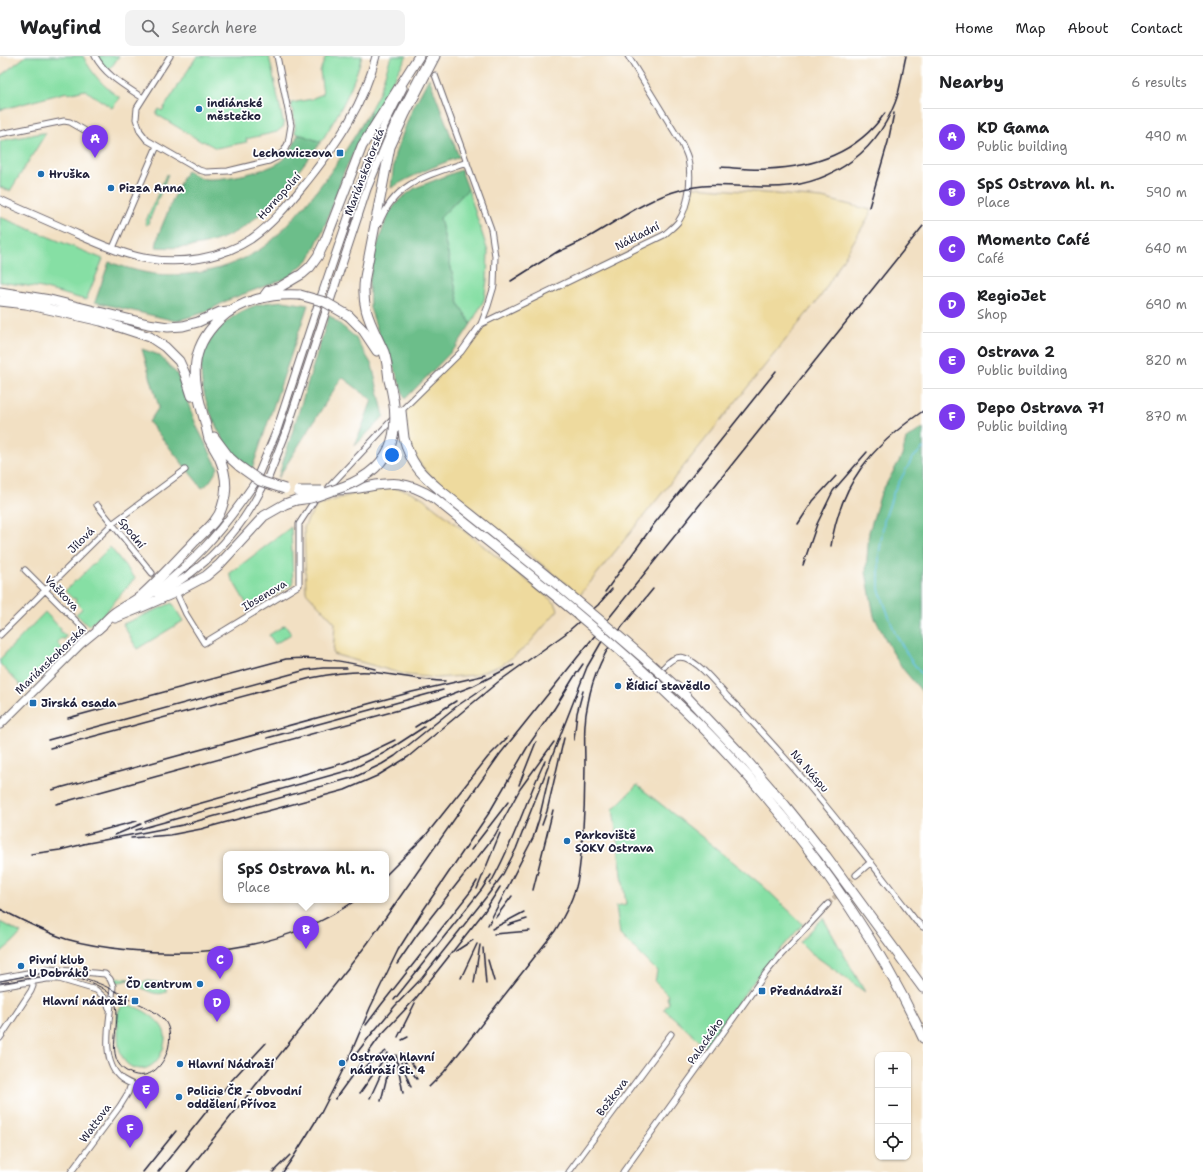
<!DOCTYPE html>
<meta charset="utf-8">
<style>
body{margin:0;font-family:"Shantell Sans",sans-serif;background:#f2f2f2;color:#202124}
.controls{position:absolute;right:12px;bottom:12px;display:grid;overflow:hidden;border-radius:8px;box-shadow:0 1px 3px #0004}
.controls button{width:36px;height:36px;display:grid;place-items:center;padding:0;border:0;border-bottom:1px solid #e0e0e0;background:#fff;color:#202124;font:20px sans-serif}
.you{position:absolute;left:392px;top:399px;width:14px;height:14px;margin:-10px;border:3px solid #fff;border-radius:50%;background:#1a73e8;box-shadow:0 0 0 6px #1a73e833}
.badge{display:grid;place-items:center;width:26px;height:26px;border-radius:50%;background:#7c3aed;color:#fff;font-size:13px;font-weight:700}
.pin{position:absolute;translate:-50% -33px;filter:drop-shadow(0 1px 2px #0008)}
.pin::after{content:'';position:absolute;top:21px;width:14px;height:12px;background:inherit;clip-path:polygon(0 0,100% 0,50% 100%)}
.popup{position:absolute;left:223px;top:795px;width:166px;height:52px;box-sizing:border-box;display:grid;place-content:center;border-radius:8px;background:#fff;filter:drop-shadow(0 1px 3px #0005);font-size:13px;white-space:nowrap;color:#757577}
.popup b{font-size:15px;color:#202124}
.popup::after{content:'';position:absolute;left:50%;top:100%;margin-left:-8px;border:8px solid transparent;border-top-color:#fff}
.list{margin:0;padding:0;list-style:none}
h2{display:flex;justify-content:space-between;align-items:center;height:52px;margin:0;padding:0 16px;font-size:17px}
h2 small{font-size:13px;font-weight:400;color:#757577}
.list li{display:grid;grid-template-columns:26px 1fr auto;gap:12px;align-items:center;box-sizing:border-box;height:56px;padding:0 16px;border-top:1px solid #e0e0e0}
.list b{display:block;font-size:15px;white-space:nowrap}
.list p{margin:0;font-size:13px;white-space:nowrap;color:#757577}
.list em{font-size:13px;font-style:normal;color:#757577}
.icon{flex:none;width:22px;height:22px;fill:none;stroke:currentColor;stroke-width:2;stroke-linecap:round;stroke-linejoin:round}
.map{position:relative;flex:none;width:923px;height:1116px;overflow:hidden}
header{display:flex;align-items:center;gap:24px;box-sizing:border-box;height:56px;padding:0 20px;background:#fff;border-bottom:1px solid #e0e0e0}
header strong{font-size:19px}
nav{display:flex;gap:22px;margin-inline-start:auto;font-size:14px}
.search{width:280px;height:36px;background:#f2f2f2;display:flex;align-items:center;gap:10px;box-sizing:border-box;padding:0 14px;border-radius:8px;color:#757577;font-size:15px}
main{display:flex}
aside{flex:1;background:#fff}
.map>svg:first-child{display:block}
.green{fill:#86dfa4;stroke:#548070}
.forest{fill:#6cbe8a;stroke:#477062}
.sand{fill:#eeda9e;stroke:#887e6c}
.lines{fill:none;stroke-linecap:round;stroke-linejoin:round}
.stream{stroke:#64c1e2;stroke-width:1.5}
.street-tunnel{stroke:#c8baa8;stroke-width:5;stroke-dasharray:5 2.5;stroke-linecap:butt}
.street-casing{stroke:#6b646b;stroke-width:7}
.secondary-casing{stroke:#6b646b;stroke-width:9}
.highway-casing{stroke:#6b646b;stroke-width:11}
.street{stroke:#fff;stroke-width:5}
.secondary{stroke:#fff;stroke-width:7}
.highway{stroke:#fff;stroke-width:9}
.tram{stroke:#22223b;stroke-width:1}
.rail{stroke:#22223b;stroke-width:1.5}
.highway-bridge-casing{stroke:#6b646b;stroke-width:11;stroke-linecap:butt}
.highway-bridge{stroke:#fff;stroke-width:9}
.poi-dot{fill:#1f6fb2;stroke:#fff;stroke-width:1.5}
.labels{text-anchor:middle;stroke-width:3.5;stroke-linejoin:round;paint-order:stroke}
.poi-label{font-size:11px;font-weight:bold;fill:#22223b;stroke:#fff;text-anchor:start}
.street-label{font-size:11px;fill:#22223b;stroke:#fff}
</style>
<header>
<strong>Wayfind</strong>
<div class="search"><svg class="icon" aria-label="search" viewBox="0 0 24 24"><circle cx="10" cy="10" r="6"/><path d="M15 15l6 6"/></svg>Search here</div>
<nav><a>Home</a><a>Map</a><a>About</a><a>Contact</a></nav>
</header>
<main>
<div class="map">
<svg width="923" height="1116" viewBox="0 0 923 1116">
<rect width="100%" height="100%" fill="#fff"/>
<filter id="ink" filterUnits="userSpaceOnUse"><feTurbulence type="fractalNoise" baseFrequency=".025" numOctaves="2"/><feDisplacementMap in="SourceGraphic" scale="8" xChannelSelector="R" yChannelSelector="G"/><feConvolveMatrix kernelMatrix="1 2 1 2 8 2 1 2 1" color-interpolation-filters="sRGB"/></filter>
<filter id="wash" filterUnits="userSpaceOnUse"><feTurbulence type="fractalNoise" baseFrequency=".012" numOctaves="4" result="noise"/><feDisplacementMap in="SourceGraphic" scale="16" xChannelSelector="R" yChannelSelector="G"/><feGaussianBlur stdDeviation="0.9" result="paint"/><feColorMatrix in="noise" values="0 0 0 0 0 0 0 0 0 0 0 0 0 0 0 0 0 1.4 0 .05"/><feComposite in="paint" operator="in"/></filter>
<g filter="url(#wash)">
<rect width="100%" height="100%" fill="#f2e0c3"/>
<path class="green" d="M26,0H83C92,18 104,31 120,42L112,52L85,34L68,38L67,36L0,54V20Z
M95,0H119L113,9L105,15Z
M197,0H269L284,70L277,76L246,83L247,86L216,92L203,85L202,86L156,58L159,53L162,55Z
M326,0H362C352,34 340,56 321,86L295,77V68L291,47L312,43L313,42L323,38L320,15Z
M391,0H407L370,64V54L379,37Z
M42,77H46L10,135L0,131V85Z
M168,118L148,168L146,169L145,167L166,119Z
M468,133L488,196L487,224L484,244L471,268L459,248L440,162Z
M0,161L103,203L86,244L42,232L0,226Z
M291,471L293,528L250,554L229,518Z
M110,491L135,522L103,559L88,570L76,558L82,553L79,550L80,549L75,545L76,544L75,542L73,543L65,535L75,525H76Z
M172,547L183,565L137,593L123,568Z
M45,556L61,573L60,575L66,580L64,584L62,582L57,587L64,594L25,634L0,608V603Z
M285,569L291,578L275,588L269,579Z
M637,729L762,829L803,868L755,923L706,991L664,953L669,947L667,942L668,939L655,926L657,915L620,878L616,850L626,848L613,753Z
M823,862L865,936L810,896L800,886Z
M0,866L21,877L14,885L0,897Z
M113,921L129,923V924L115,927L112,922Z
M148,925L163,927L166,930V936C157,941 145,934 137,929L138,928Z
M123,949C136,947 164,965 165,979C166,995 154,1018 134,1012C129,1010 125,1007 123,1002C118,994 118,982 118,972C117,964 116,955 123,949Z"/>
<path class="forest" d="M429,22L459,101C435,110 413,119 391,132L395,98L411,56Z
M370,54V64L344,116L326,167L310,202L289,221L228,244L206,256L176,265L95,246L109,206C124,211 139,216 155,218C193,222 234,212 265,190C280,179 292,163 305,149C330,119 351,88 370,54Z
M302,79L321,86C273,147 243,198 156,191L159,177L182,122L187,115C193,118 199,122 206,123C224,124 270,115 283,104C290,97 294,89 297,80Z
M461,114L468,133L440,162L459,248L471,268L456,291L405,343L395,314L382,288L370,252L369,226L376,193L388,158L399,144L415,132Z
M283,245L308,249L252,413C246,409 239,405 235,400C224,388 217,373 211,358C204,341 199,322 202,304C207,276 238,252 265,247C271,246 277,246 283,245Z
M329,259L355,281L372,309L384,360L355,390L372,344L342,321L278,422Z
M142,293L159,299L177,318L197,371L218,412C213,420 210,428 202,432L149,366L159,351Z
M923,372V637L903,613L890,592L874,560L866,516L869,476L881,437L902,400L906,383Z"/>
<path class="sand" d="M695,131L822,142L871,154L869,160L821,240L580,539L431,420C408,397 407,383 403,353L461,296L481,268L664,179L677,167L689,132Z
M375,432C395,432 405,431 423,442L555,547L558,554L526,591L502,609L474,619L437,622L406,619L333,598L335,567L306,536L304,472L308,463L317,450L340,442Z"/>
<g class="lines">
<path class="stream" d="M923,392L912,403L894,435L884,465L879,499V533L895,577L910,603L923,620"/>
</g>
</g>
<g filter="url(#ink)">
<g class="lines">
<path class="street-tunnel" d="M828,848L856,819"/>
<g class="street-casing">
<path id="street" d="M95,0C105,19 125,30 143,42
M170,0L137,52L136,63L140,75L147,84L199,114L206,116L228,115L269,105L277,101L284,95L288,87L291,69L277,0
M0,78L64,65L70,66L84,74
M379,168C394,126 429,119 467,106
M113,192L157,90
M481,268L664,179C668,175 674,171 678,166C689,150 692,122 688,103C687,98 684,93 682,88L628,0
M403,353L461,296L481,268L488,250L494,230L495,200L491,173L435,19
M329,431L392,364
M97,449L152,517
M25,514L84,573
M176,536L186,558L204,587L299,529V468L314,445
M0,579L112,468L185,414
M664,611C669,605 676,599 685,602C700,607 716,628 727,640C797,710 856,787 916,865L923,871
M646,630L648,627
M856,819L871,806
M0,922L49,913L105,918L110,923L113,930C112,957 97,1004 122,1023C131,1029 143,1032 153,1038
M0,931L47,923H59L96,934L106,943L109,952
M0,982L31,935L33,930L32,925
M71,1116L120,1050L128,1037L131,1028
M569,1116L671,978
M623,1116L766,917L779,901L828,848"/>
</g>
<g class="secondary-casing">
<path id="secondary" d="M0,144C24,155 48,165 72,176C95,186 119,197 143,202C180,209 220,203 251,183C274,167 291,145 308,124C338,86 364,48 376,0
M321,241L351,153L383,72L403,32
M330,245L367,133L393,71L430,0
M258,419L277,374L318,249
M267,424L286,376L327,252
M158,538C203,514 239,477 262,432
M138,547C187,516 222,475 254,428
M0,669L81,588L103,570"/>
</g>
<g class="highway-casing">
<path id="highway" d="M0,236L50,244L148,268L168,271L183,270L198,266L220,256L228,255
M265,239L268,235L280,231L302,218L310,211L318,200L326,183L362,90L419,0
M0,245L26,248L101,265L150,281L165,291L179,305L185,318L192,340
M349,260L363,274L377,295
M389,324C388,315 387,304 384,296C372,269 360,253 365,221L390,91L405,58L435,0
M214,381L229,401L239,410
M407,392C414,412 424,420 440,434
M335,434C377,434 393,415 434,442
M115,562L137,553L176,536L206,520L219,509L264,460L285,448L296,444
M98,573C103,568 108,562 113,558C122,551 132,547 141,540C160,523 178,503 196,484C206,474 218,465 222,451C228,435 226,417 219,401C216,395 212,389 209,383C207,376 206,369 204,362C193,325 187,295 219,264C240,244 272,237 300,239
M684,638L741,698L785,749L826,800L923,932
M676,646C707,674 735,705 762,736C826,811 882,892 923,982"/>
</g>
<use href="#street" class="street"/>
<use href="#secondary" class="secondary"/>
<use href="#highway" class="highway"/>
<path class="tram" d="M0,925C16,922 32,918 48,917C77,916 103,928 128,942C139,948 155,954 164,964C180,982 160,1033 128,1016C102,1002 123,967 115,946C108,926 67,919 48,920C32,921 16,925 0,927"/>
<path class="rail" d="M721,111C737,112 752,114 767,113C815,111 857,97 885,57
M869,151L888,86L894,57
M556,197C567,192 579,187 589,181C619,164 646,143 680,134C709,126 738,131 767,131C825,132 874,101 895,47C901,32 902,16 906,0
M511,225L560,194
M798,468L813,445L836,420
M831,490C841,426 871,391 923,355
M803,509L817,468L833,435L867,396
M605,536L654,468L776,315
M621,572L653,533
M551,658L574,621L583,608
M68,662L286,603C317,600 345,605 375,613
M415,671L456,645
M267,682L443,634
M48,684L306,614L323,612H347
M574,684L577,657L583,635
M50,692L311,622C331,618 350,615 370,616C395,618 420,625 445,625
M519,729L536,686
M52,734L412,636L486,619
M56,748L439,643L473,630L514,609
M145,766L180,753L344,707L366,698L395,684
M542,769L547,755L564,682
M136,774L350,714L384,697L424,671
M84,779L137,765
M115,779L141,768
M131,782L170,779L201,773L345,734L377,720L408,701L498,626L565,578L598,549L612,533
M83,788L183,769L355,721L382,708L395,700L457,650L485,631
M471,794L508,746
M31,798L60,794L88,787
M386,819L426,779L488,701L508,681
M490,828C513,789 525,746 545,705
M477,833L500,777
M533,834L553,754
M0,853C21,864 43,875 66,883C87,889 108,892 129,894C207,902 291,890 356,844
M496,861L512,840
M488,869L533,782L539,763L549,720
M508,869L527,863
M492,873L524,856
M494,878L530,875
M483,892L486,928
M456,895L473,884
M488,904L494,925
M397,908L417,879L495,779L520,733L554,686
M461,922L477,888
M474,927L480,889
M394,944L482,833L491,819
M366,969L381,949L471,835L477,825
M370,980L395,950L422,922L487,840L502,820L516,793L587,611L605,580
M398,981L415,947
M402,984L408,981
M401,996L421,1018
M356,998L373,976
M396,999L403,1037
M404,1005L417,1023
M401,1006L411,1031
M357,1017L386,995
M429,1031L444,1016L555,875C564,861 571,847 576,831C580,817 580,803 582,789C584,763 585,737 585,710C585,689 583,668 588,647C593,618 607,591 624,568
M360,1037L388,997
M370,1042L386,1007
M335,1043L381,979L416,942L484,856L500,831
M381,1045L390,1008
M143,1116L176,1075
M158,1116L231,1025L266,987
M187,1116L367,888L500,698L923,170
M273,1116L290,1099
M283,1116L294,1100L322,1055L348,1004L370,952L398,894L424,853L489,757L528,690L554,653"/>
<g class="highway-bridge-casing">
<path id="highway-bridge" d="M300,239L325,246L349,260
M401,355L404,382L407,392
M239,410L260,425L285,433
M440,434C523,500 605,566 684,638
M298,435H322
M434,442C516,508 600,573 676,646
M296,444C302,443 309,443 314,441C321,439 328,436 334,434C392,416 404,379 389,324"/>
</g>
<use href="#highway-bridge" class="highway-bridge"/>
</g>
</g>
<g class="poi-dot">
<circle cx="199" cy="53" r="4"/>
<rect x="336" y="93" width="8" height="8" rx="2"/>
<circle cx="41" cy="118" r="4"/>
<circle cx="111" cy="132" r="4"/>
<circle cx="618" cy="630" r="4"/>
<rect x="29" y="643" width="8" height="8" rx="2"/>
<circle cx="567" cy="785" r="4"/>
<circle cx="21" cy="910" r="4"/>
<circle cx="200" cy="928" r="4"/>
<rect x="758" y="931" width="8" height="8" rx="2"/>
<rect x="131" y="941" width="8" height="8" rx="2"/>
<circle cx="342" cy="1007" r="4"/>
<circle cx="180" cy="1008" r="4"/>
<circle cx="179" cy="1041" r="4"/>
</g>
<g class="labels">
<g class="poi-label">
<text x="207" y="51">indiánské<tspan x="207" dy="13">městečko</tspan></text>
<text x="332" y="101" text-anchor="end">Lechowiczova</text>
<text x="49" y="122">Hruška</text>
<text x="119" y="136">Pizza Anna</text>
<text x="626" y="634">Řídicí stavědlo</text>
<text x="41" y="651">Jirská osada</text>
<text x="575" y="783">Parkoviště<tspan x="575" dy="13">SOKV Ostrava</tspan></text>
<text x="29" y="908">Pivní klub<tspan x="29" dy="13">U Dobráků</tspan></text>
<text x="192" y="932" text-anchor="end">ČD centrum</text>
<text x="770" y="939">Přednádraží</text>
<text x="127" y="949" text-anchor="end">Hlavní nádraží</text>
<text x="350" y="1005">Ostrava hlavní<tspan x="350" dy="13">nádraží St. 4</tspan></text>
<text x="188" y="1012">Hlavní Nádraží</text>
<text x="187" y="1039">Policie ČR - obvodní<tspan x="187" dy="13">oddělení Přívoz</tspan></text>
</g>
<g class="street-label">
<text transform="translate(364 116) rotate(-69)" y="4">Mariánskohorská</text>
<text transform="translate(279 140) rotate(-48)" y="4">Hornopolní</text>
<text transform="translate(637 180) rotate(-27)" y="4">Nákladní</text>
<text transform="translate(132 477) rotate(51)" y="4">Spodní</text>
<text transform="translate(81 484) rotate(-45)" y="4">Jílová</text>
<text transform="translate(62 537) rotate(46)" y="4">Vaškova</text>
<text transform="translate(264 539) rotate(-31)" y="4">Ibsenova</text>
<text transform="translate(50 604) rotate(-44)" y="4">Mariánskohorská</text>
<text transform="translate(810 715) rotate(49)" y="4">Na Náspu</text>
<text transform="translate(705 985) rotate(-55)" y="4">Palackého</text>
<text transform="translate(612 1041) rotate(-53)" y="4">Božkova</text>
<text transform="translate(95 1067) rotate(-54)" y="4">Wattova</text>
</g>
</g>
</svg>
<div class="controls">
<button>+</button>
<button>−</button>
<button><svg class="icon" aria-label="locate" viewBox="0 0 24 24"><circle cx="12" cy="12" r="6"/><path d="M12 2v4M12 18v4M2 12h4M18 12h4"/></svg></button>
</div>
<div class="you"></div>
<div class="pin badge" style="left:95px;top:102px">A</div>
<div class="pin badge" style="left:306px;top:893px">B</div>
<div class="popup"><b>SpS Ostrava hl. n.</b>Place</div>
<div class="pin badge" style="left:220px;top:923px">C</div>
<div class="pin badge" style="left:217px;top:966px">D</div>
<div class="pin badge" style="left:146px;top:1053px">E</div>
<div class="pin badge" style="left:130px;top:1092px">F</div>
</div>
<aside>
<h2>Nearby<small>6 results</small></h2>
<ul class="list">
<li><span class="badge">A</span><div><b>KD Gama</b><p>Public building</p></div><em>490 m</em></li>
<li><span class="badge">B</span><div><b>SpS Ostrava hl. n.</b><p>Place</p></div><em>590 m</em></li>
<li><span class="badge">C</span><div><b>Momento Café</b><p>Café</p></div><em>640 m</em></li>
<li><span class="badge">D</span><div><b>RegioJet</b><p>Shop</p></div><em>690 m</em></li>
<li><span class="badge">E</span><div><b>Ostrava 2</b><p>Public building</p></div><em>820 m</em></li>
<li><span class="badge">F</span><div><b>Depo Ostrava 71</b><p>Public building</p></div><em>870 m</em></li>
</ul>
</aside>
</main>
